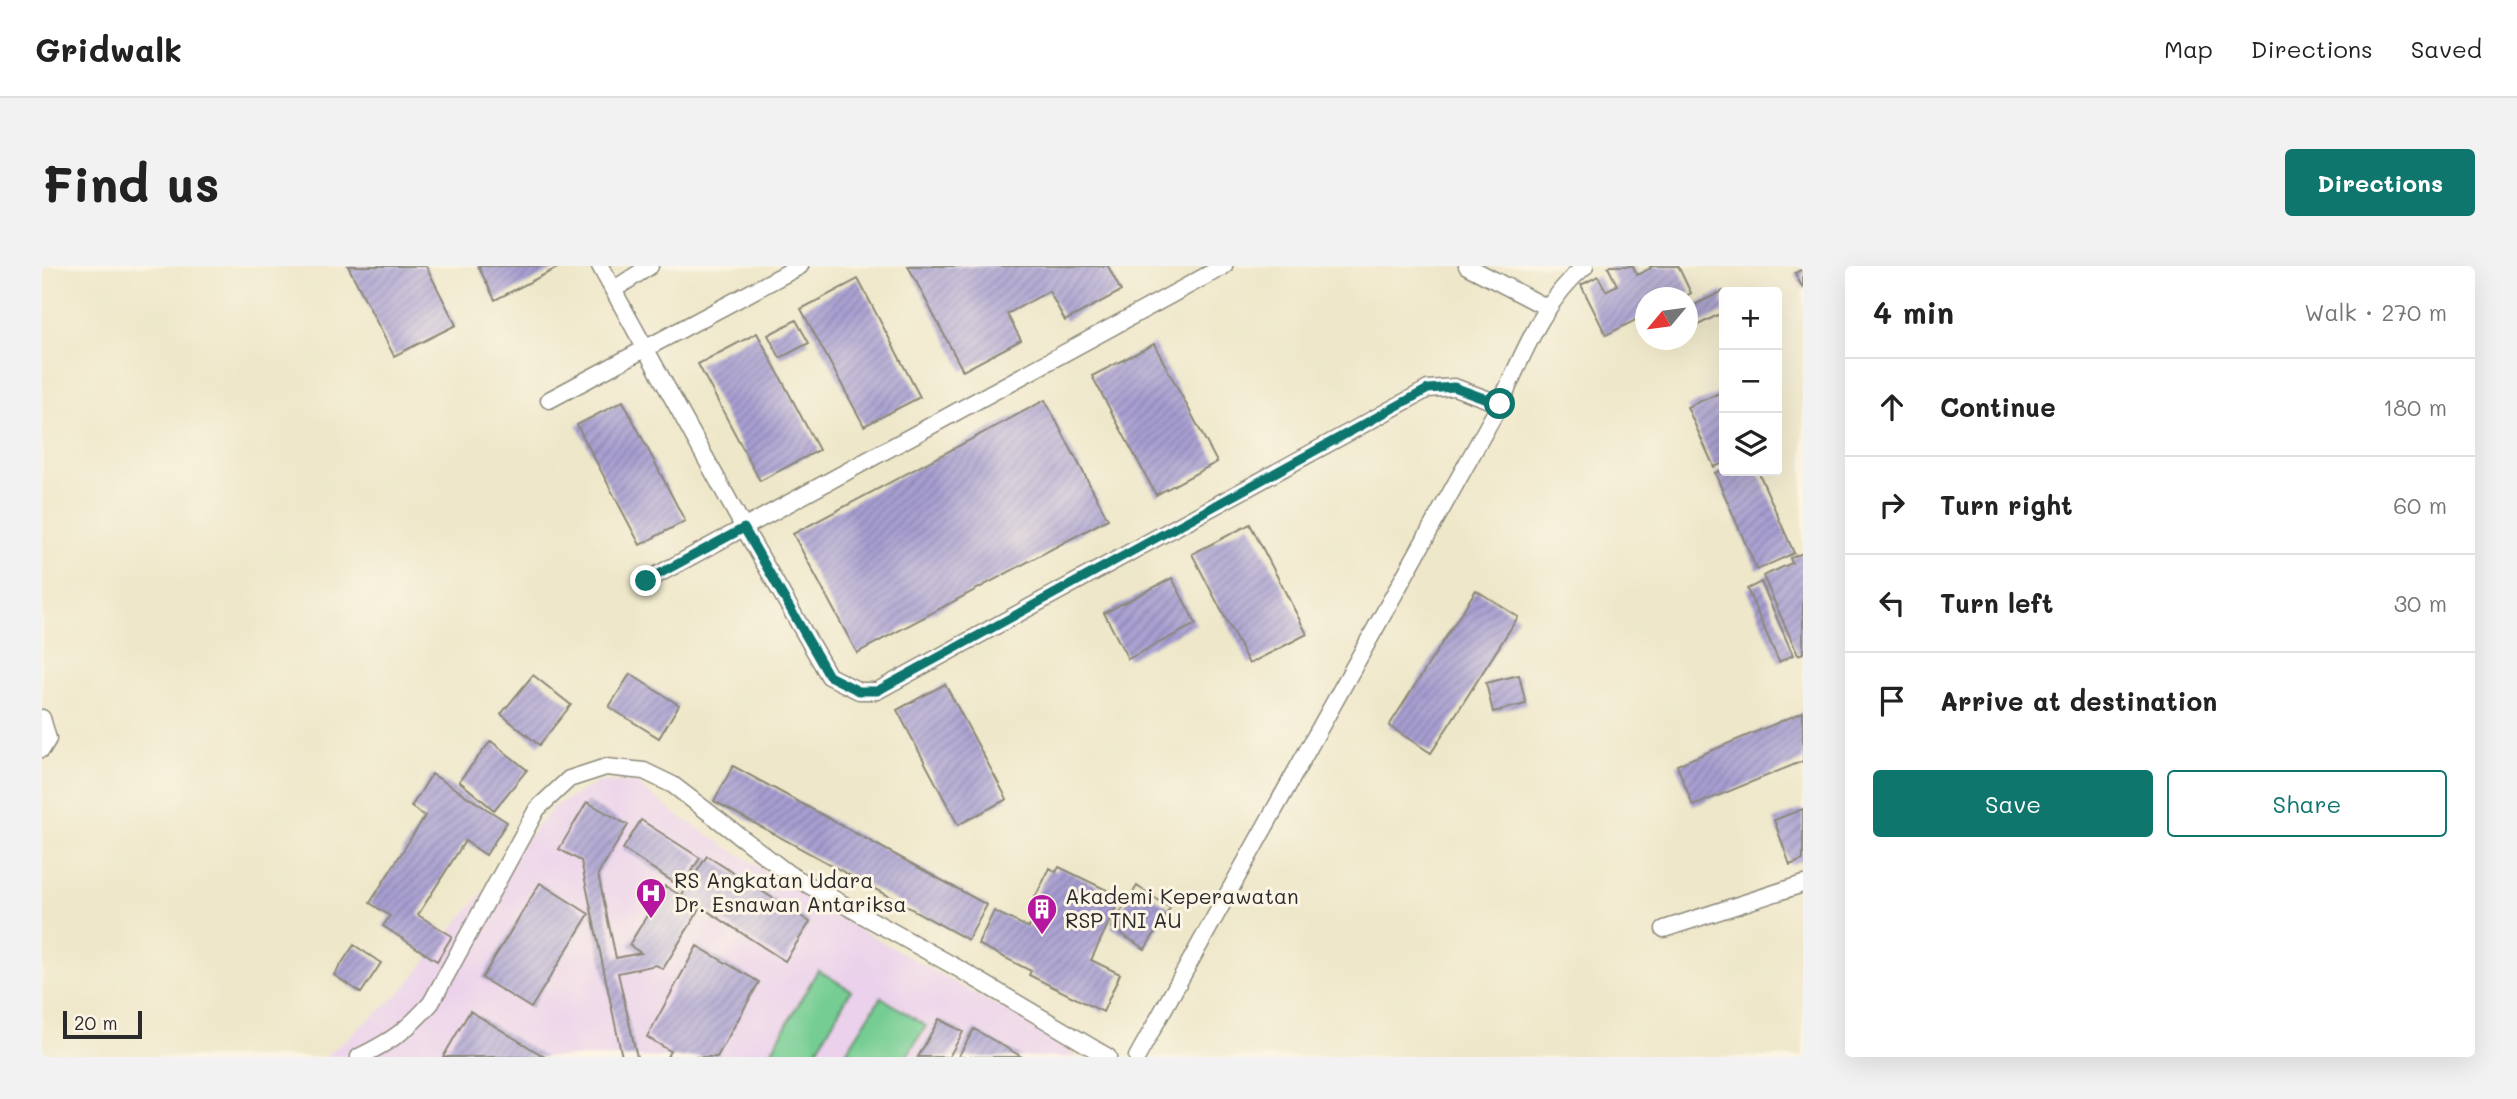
<!DOCTYPE html>
<meta charset="utf-8">
<style>
body{margin:0;font-family:Mali,sans-serif;background:#f2f2f2;color:#222}
.controls{position:absolute;right:21px;top:21px;display:grid;overflow:hidden;border-radius:7px;box-shadow:0 7px 28px #0002}
.controls button{width:63px;height:63px;display:grid;place-items:center;padding:0;border:0;border-bottom:2px solid #e0e0e0;background:#fff;color:#222;font:35px sans-serif}
.compass{position:absolute;left:1593px;top:21px;width:63px;height:63px;border-radius:50%;background:#fff;box-shadow:0 7px 28px #0002;rotate:241deg}
.scale{position:absolute;left:21px;bottom:18px;width:79px;box-sizing:border-box;padding-left:7px;border:4px solid #2b2b2b;border-top:0;font-size:19px;line-height:24px;white-space:nowrap;color:#2b2b2b;-webkit-text-stroke:5px #fcf5e5;paint-order:stroke}
.stop{position:absolute;width:21px;height:21px;margin:-16px;border:5px solid #0f766e;border-radius:50%;background:#fff}
.stop.end{background:#0f766e;border-color:#fff;box-shadow:0 2px 7px #0008}
.list{margin:0;padding:0;list-style:none}
h2{display:flex;justify-content:space-between;align-items:center;height:91px;margin:0;padding:0 28px;font-size:30px}
h2 small{font-size:23px;font-weight:400;color:#767676}
.list li{display:grid;grid-template-columns:46px 1fr auto;gap:21px;align-items:center;box-sizing:border-box;height:98px;padding:0 28px;border-top:2px solid #e0e0e0}
.list b{display:block;font-size:26px;white-space:nowrap}
.list em{font-size:23px;font-style:normal;color:#767676}
.actions{display:flex;gap:14px;padding:21px 28px}
.actions a{flex:1;padding:16px 0;border:2px solid #0f766e;border-radius:7px;text-align:center;font-size:24px;color:#0f766e}
.actions .main{background:#0f766e;color:#fff}
.icon{flex:none;width:38px;height:38px;fill:none;stroke:currentColor;stroke-width:2;stroke-linecap:round;stroke-linejoin:round}
.map{position:relative;flex:none;width:1761px;height:791px;overflow:hidden;border-radius:7px}
header{display:flex;align-items:center;gap:42px;box-sizing:border-box;height:98px;padding:0 35px;background:#fff;border-bottom:2px solid #e0e0e0}
header strong{font-size:33px}
nav{display:flex;gap:38px;margin-inline-start:auto;font-size:24px}
.intro{display:flex;align-items:center;justify-content:space-between;box-sizing:border-box;height:168px;padding:0 42px}
h1{margin:0;font-size:49px}
.button{padding:18px 32px;border-radius:7px;background:#0f766e;color:#fff;font-size:24px;font-weight:700}
main{display:flex;gap:42px;padding:0 42px}
aside{flex:1;background:#fff;border-radius:7px;box-shadow:0 7px 28px #0002}
.map>svg:first-child{display:block}
.built{fill:#ebd1eb}
.garden{fill:#74cd93;stroke:#507c5f;stroke-width:2}
.building{fill:url(#building-hatch)}
.lines{fill:none;stroke-linecap:round;stroke-linejoin:round}
.service-casing{stroke:#8c897a;stroke-width:19}
.service{stroke:#fff;stroke-width:16}
.route{stroke:#0f766e;stroke-width:9}
.labels{text-anchor:middle;stroke-width:6;stroke-linejoin:round;paint-order:stroke}
.poi-label{font-size:21px;fill:#2b2b2b;stroke:#fcf5e5;text-anchor:start}
</style>
<header>
<strong>Gridwalk</strong>
<nav><a>Map</a><a>Directions</a><a>Saved</a></nav>
</header>
<div class="intro"><h1>Find us</h1><a class="button">Directions</a></div>
<main>
<div class="map">
<svg width="1761" height="791" viewBox="0 0 1761 791">
<defs>
<pattern id="building-hatch" width="6" height="6" patternUnits="userSpaceOnUse" patternTransform="scale(1.75)"><rect width="6" height="6" fill="#a79ed1"/><path d="M-1 1l2-2M0 6l6-6M5 7l2-2" fill="none" stroke="#8881aa"/></pattern>
</defs>
<rect width="100%" height="100%" fill="#fcf5e5"/>
<filter id="ink" filterUnits="userSpaceOnUse"><feTurbulence type="fractalNoise" baseFrequency=".0143" numOctaves="2"/><feDisplacementMap in="SourceGraphic" scale="14" xChannelSelector="R" yChannelSelector="G"/><feConvolveMatrix kernelMatrix="1 2 1 2 8 2 1 2 1" color-interpolation-filters="sRGB"/></filter>
<filter id="wash" filterUnits="userSpaceOnUse"><feTurbulence type="fractalNoise" baseFrequency=".00686" numOctaves="4" result="noise"/><feDisplacementMap in="SourceGraphic" scale="28" xChannelSelector="R" yChannelSelector="G"/><feGaussianBlur stdDeviation="1.57" result="paint"/><feColorMatrix in="noise" values="0 0 0 0 0 0 0 0 0 0 0 0 0 0 0 0 0 1.4 0 .05"/><feComposite in="paint" operator="in"/></filter>
<g filter="url(#wash)">
<rect width="100%" height="100%" fill="#eee7c9"/>
<path class="built" d="M557,516H593L636,550L804,656L1011,771L1036,791H283L358,727L511,541Z"/>
<path class="garden" d="M776,704L809,724L771,791H737L729,786Z
M839,731L884,760L864,791H801Z"/>
<g id="blocks">
<path class="building" d="M306,0H384L414,59L352,90Z
M436,0H519L453,34Z
M866,0H1066L1079,25L1023,55L1007,25L965,48L979,74L921,105Z
M1569,0H1591L1595,9L1609,2L1608,0H1636L1649,27L1640,32H1604V49L1564,69L1539,19L1556,10L1564,25L1575,19L1566,1Z
M1761,3V23L1753,7Z
M816,13L878,131L822,160L759,43Z
M1681,25L1682,46L1652,61L1646,42Z
M754,54L767,77L738,92L726,69Z
M715,67L777,184L718,215L656,98Z
M1112,78L1175,196L1114,229L1050,110Z
M1682,125V197L1672,201L1645,141Z
M1003,134L1066,253L815,387L751,268Z
M581,135L643,255L598,279L535,159Z
M1682,203V205H1716L1752,287L1715,304L1673,207Z
M1208,258L1265,368L1207,398L1150,288Z
M1761,287V387L1756,389L1721,310L1750,297L1748,292Z
M1130,312L1154,358L1086,393L1062,347Z
M1719,316L1751,389L1737,396L1705,323Z
M1434,324L1476,351L1389,487L1347,460Z
M588,408L637,439L617,472L567,441Z
M491,409L529,439L497,479L459,448Z
M1477,409L1484,438L1451,446L1444,417Z
M903,418L965,533L916,559L855,444Z
M1761,446V495L1651,540L1635,499Z
M449,475L485,504L452,544L417,515Z
M691,500L945,639L926,674L672,535Z
M390,508L465,556L444,589L423,575L376,649L410,670L395,695L341,660L348,650L328,637L383,550L369,541Z
M545,536L586,559L556,608L574,692L599,687L587,679L623,620L651,637L640,629L665,590L768,656L743,695L659,641L621,703L614,699L576,707L595,791H580L539,595L517,583Z
M1761,543V594L1748,599L1732,554Z
M599,554L658,592L639,621L581,583Z
M1017,601L1079,631L1049,694L1078,708L1061,746L987,709L989,705L936,678L952,645L987,662L998,639L991,635L1008,602L1014,606Z
M498,617L547,648L489,742L440,712Z
M1095,620L1128,642L1103,683L1069,661Z
M312,679L339,697L319,727L292,709Z
M655,680L717,716L675,791H625L628,785L605,771Z
M428,745L503,791H401Z
M897,753L921,766L907,791H876Z
M932,763L980,791H916Z"/>
</g>
</g>
<g filter="url(#ink)">
<use href="#blocks" fill-opacity="0" stroke="#8c897a" stroke-width="2"/>
<g class="lines">
<g class="service-casing">
<path id="service" d="M558,0L702,262L787,410L817,425H835L1386,123L1412,121L1458,138
M1425,0L1504,41
M571,24L608,0
M507,134L758,0
M604,315L1182,0
M0,452L6,473L0,483
M1622,663L1761,618
M317,791C351,774 364,765 389,737L495,543L527,513L564,501L602,505L631,519L747,608L919,704L1066,791
M1095,791L1458,138C1481,89 1500,36 1543,0"/>
</g>
<use href="#service" class="service"/>
</g>
</g>
<g class="lines" filter="url(#ink)">
<path class="route" d="M604,315L702,262L787,410L817,425H835L1386,123L1412,121L1458,138"/>
</g>
<defs>
<g id="hospital-pin" transform="scale(1.575)"><path d="M0 17L-7.5 6A9.5 9.5 0 1 1 7.5 6Z" fill="#b5179e" stroke="#fcf5e5"/><path d="M-5-5h3v3.5h4V-5h3V5h-3V1.5h-4V5h-3Z" fill="#fff"/></g>
<g id="building-pin" transform="scale(1.575)"><path d="M0 17L-7.5 6A9.5 9.5 0 1 1 7.5 6Z" fill="#b5179e" stroke="#fcf5e5"/><path d="M-4-6H4V6H1V3H-1V6H-4ZM-2.5-4.3h1.7v1.8h-1.7ZM.8-4.3h1.7v1.8H.8ZM-2.5-1h1.7V.8h-1.7ZM.8-1h1.7V.8H.8Z" fill="#fff"/></g>
</defs>
<g fill-rule="evenodd">
<use href="#hospital-pin" x="609" y="627"/>
<use href="#building-pin" x="1000" y="643"/>
</g>
<g class="labels">
<g class="poi-label">
<text x="632" y="622">RS Angkatan Udara<tspan x="632" dy="24">Dr. Esnawan Antariksa</tspan></text>
<text x="1023" y="638">Akademi Keperawatan<tspan x="1023" dy="24">RSP TNI AU</tspan></text>
</g>
</g>
</svg>
<div class="controls">
<button>+</button>
<button>−</button>
<button><svg class="icon" aria-label="layers" viewBox="0 0 24 24"><path d="M12 4l9 5-9 5-9-5zM3 14l9 5 9-5"/></svg></button>
</div>
<svg class="compass" viewBox="-18 -18 36 36"><path d="M0-13l5 13h-10z" fill="#e53935"/><path d="M0 13l5-13h-10z" fill="#767676"/></svg>
<div class="scale">20 m</div>
<div class="stop" style="left:1458px;top:138px"></div>
<div class="stop end" style="left:604px;top:315px"></div>
</div>
<aside>
<h2>4 min<small>Walk · 270 m</small></h2>
<ul class="list">
<li><svg class="icon" aria-label="ahead" viewBox="0 0 24 24"><path d="M12 20V5M6 11l6-6 6 6"/></svg><div><b>Continue</b></div><em>180 m</em></li>
<li><svg class="icon" aria-label="right" viewBox="0 0 24 24"><path d="M7 20v-9h11M14 6l5 5-5 5"/></svg><div><b>Turn right</b></div><em>60 m</em></li>
<li><svg class="icon" aria-label="left" viewBox="0 0 24 24"><path d="M17 20v-9H6M10 6l-5 5 5 5"/></svg><div><b>Turn left</b></div><em>30 m</em></li>
<li><svg class="icon" aria-label="arrive" viewBox="0 0 24 24"><path d="M6 21V4h12l-3 4 3 4H6"/></svg><div><b>Arrive at destination</b></div></li>
</ul>
<div class="actions"><a class="main">Save</a><a>Share</a></div>
</aside>
</main>
